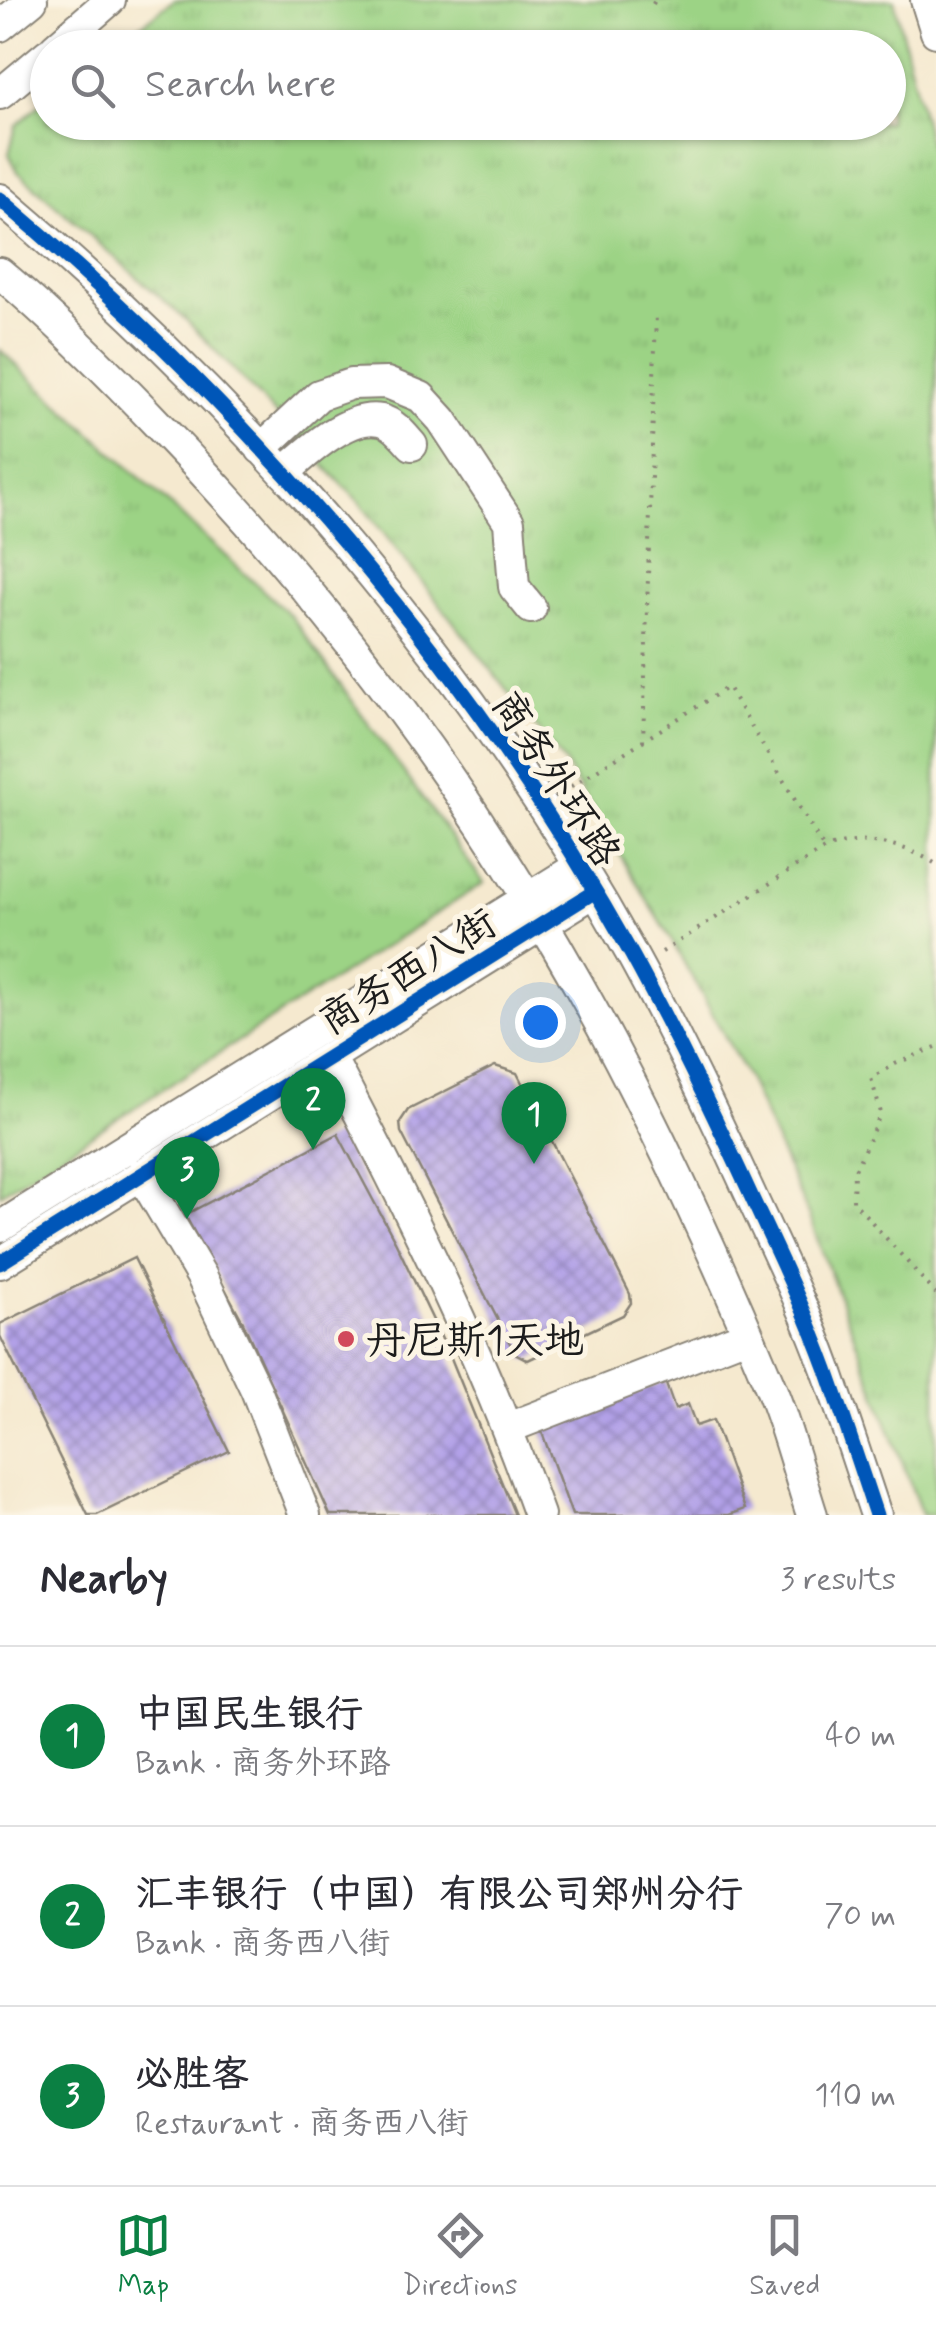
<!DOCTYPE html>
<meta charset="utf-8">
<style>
body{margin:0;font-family:Mynerve,"LXGW WenKai TC",sans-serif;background:#f7f7f7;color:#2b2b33}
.you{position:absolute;left:540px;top:1022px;width:35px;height:35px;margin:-25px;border:8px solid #fff;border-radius:50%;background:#1a73e8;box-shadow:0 0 0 15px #1a73e833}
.badge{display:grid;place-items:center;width:65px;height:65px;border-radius:50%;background:#0b8043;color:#fff;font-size:32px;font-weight:700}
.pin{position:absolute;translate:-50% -82px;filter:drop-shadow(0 2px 5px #0008)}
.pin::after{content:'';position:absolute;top:52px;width:35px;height:30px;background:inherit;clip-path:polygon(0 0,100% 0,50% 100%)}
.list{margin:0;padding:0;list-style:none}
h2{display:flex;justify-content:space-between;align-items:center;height:130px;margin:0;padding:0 40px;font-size:42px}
h2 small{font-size:32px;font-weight:400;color:#7c7c81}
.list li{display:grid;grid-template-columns:65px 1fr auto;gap:30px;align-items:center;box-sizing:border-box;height:180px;padding:0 40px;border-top:2px solid #e1e1e2}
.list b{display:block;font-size:38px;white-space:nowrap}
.list p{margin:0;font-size:32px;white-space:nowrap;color:#7c7c81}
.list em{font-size:32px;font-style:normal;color:#7c7c81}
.icon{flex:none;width:55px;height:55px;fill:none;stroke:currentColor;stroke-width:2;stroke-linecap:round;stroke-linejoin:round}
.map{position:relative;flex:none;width:936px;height:1515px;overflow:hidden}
.search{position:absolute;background:#fff;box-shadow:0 2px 8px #0004;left:30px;right:30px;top:30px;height:110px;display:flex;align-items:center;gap:25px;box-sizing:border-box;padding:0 35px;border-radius:55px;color:#7c7c81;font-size:38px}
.sheet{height:670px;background:#fff}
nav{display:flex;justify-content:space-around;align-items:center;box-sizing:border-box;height:140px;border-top:2px solid #e1e1e2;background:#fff;font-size:28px;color:#7c7c81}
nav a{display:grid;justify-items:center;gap:5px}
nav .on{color:#0b8043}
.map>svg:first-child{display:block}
.park{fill:url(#park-tufts);stroke:#5c7850;stroke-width:2.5}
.building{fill:url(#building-cross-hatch)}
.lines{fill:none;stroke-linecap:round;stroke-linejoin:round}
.minor-casing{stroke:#888276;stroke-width:34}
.path{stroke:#888276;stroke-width:4;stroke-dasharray:2.5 8;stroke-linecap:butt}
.minor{stroke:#fff;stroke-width:30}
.cycleway-casing{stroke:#fcf5e5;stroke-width:21}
.cycleway{stroke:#0057b8;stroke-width:15}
.poi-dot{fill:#d1495b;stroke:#fcf5e5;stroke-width:4}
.labels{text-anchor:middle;stroke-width:10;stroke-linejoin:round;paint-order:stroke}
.street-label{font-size:40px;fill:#1c1c1c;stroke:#fcf5e5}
.poi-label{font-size:40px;fill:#1c1c1c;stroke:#fcf5e5;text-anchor:start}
</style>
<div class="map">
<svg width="936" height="1515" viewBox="0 0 936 1515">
<defs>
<pattern id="park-tufts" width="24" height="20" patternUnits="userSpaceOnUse" patternTransform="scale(2.5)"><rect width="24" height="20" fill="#9cd385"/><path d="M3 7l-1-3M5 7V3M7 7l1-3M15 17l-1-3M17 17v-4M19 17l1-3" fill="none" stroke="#86b572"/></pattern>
<pattern id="building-cross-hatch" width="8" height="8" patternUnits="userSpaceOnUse" patternTransform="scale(2.5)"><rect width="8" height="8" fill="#b2a1e8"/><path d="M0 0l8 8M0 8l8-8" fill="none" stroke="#9082bb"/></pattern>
</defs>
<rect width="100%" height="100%" fill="#fcf5e5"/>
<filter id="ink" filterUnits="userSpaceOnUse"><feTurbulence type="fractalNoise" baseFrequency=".01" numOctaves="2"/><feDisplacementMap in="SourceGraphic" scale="20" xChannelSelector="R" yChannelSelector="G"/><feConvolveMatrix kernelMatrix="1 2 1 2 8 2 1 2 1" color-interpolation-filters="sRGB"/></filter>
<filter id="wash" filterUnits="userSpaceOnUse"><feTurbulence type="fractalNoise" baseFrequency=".0048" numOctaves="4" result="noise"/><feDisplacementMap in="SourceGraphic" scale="40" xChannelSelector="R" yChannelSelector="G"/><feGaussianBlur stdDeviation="2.25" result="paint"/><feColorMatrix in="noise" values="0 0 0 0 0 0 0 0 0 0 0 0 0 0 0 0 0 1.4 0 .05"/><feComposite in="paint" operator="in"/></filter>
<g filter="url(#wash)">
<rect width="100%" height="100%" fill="#f5e9cf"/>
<path class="park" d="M174,0H894L936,171V1515H922L809,1217L748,1078L668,934L565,764L360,503L186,320L18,172L9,154L16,126L47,98L48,122H888V48L113,47Z
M0,350L290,615L484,883L0,1194Z"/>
<g id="blocks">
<path class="building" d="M495,1066L517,1073L630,1294L631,1303L623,1315L528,1360L515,1353L401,1132L400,1122L408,1110Z
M338,1134L396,1243L451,1358L515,1515H330L242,1320L185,1215Z
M134,1258L229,1451L97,1515H88L0,1336V1324Z
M665,1381L675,1409L688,1404L696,1426L713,1420L745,1509L729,1515H572L540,1427Z"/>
</g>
</g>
<g filter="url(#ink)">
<use href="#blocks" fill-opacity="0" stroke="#888276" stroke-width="2.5"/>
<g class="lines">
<g class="minor-casing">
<path id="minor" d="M926,0L936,32
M0,26L32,0
M55,48L110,0
M0,94L48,54
M0,199C251,411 472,667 632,955C676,1035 715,1117 753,1200C779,1256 806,1312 827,1370C844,1418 860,1467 876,1515
M0,273C58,322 111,375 163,430C323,595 465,783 578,984C651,1113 713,1249 770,1386C787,1427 798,1472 812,1515
M261,449L319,395L351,384L387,383L421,397L442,420L509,522L514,587L531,608
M284,473C306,453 348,413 381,420C394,423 404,436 412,445
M330,1057C408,1206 483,1356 539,1515
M141,1174L202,1277L256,1390L305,1515
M0,1227L578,867
M0,1263L594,892
M508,1428L747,1335"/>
</g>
<path class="path" d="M653,4L655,0
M643,741L656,313
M562,792L728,687L824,849
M662,952L824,849C861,834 903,843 936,864
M936,1047L895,1064L871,1078L881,1113L854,1172L853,1201L936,1294"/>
<use href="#minor" class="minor"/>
<g class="cycleway-casing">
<path id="cycleway" d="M0,199C251,411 472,667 632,955C676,1035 715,1117 753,1200C779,1256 806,1312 827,1370C844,1418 860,1467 876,1515
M0,1263L594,892"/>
</g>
<use href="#cycleway" class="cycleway"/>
</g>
</g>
<circle class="poi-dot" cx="346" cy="1339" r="10"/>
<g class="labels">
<g class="street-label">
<text transform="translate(557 778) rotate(57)" y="14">商务外环路</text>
<text transform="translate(407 971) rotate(-32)" y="14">商务西八街</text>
</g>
<g class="poi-label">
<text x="366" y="1353">丹尼斯1天地</text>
</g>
</g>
</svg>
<div class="you"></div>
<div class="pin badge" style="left:534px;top:1164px">1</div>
<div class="pin badge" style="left:313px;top:1150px">2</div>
<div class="pin badge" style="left:187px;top:1219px">3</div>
<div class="search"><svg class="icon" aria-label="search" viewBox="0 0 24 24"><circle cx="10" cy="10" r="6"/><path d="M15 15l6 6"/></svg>Search here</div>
</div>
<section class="sheet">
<h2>Nearby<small>3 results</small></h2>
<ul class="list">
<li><span class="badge">1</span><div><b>中国民生银行</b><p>Bank · 商务外环路</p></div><em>40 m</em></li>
<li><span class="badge">2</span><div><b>汇丰银行（中国）有限公司郑州分行</b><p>Bank · 商务西八街</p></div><em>70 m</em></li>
<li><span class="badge">3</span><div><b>必胜客</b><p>Restaurant · 商务西八街</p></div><em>110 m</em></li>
</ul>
</section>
<nav>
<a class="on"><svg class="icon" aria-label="map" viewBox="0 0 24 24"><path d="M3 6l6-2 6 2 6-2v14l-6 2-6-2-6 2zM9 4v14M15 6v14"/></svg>Map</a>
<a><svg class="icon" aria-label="directions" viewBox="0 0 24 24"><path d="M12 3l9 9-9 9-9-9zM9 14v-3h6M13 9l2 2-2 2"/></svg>Directions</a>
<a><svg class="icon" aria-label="saved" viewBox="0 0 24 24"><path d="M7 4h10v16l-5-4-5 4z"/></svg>Saved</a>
</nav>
